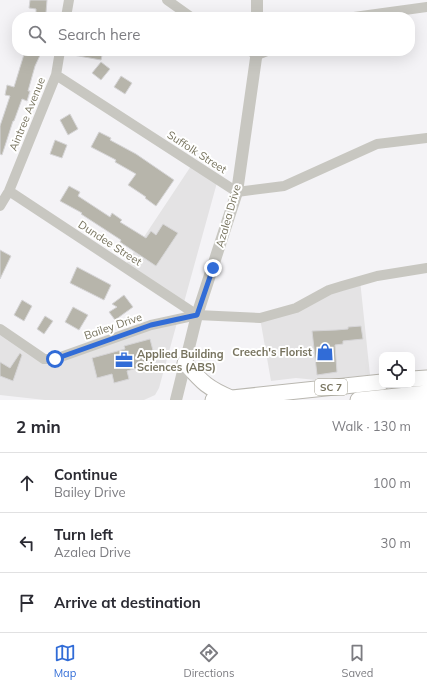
<!DOCTYPE html>
<meta charset="utf-8">
<style>
body{margin:0;font-family:Mulish,sans-serif;background:#f7f7f7;color:#2b2b33}
.controls{position:absolute;right:12px;bottom:12px;display:grid;overflow:hidden;border-radius:8px;box-shadow:0 4px 16px #0002}
.controls button{width:36px;height:36px;display:grid;place-items:center;padding:0;border:0;border-bottom:1px solid #e1e1e2;background:#fff;color:#2b2b33;font:20px sans-serif}
.stop{position:absolute;width:12px;height:12px;margin:-9px;border:3px solid #316cd7;border-radius:50%;background:#fff}
.stop.end{background:#316cd7;border-color:#fff;box-shadow:0 1px 4px #0008}
.list{margin:0;padding:0;list-style:none}
h2{display:flex;justify-content:space-between;align-items:center;height:52px;margin:0;padding:0 16px;font-size:17px}
h2 small{font-size:13px;font-weight:400;color:#7c7c81}
.list li{display:grid;grid-template-columns:26px 1fr auto;gap:12px;align-items:center;box-sizing:border-box;height:60px;padding:0 16px;border-top:1px solid #e1e1e2}
.list b{display:block;font-size:15px;white-space:nowrap}
.list p{margin:0;font-size:13px;white-space:nowrap;color:#7c7c81}
.list em{font-size:13px;font-style:normal;color:#7c7c81}
.icon{flex:none;width:22px;height:22px;fill:none;stroke:currentColor;stroke-width:2;stroke-linecap:round;stroke-linejoin:round}
.map{position:relative;flex:none;width:427px;height:400px;overflow:hidden}
.search{position:absolute;background:#fff;box-shadow:0 4px 16px #0002;left:12px;right:12px;top:12px;height:44px;display:flex;align-items:center;gap:10px;box-sizing:border-box;padding:0 14px;border-radius:16px;color:#7c7c81;font-size:15px}
.sheet{height:232px;background:#fff}
nav{display:flex;justify-content:space-around;align-items:center;box-sizing:border-box;height:56px;border-top:1px solid #e1e1e2;background:#fff;font-size:11px;color:#7c7c81}
nav a{display:grid;justify-items:center;gap:2px}
nav .on{color:#316cd7}
.map>svg:first-child{display:block}
.built{fill:#e4e3e4}
.building{fill:#b7b5ab;stroke:#d6d5d7}
.lines{fill:none;stroke-linecap:round;stroke-linejoin:round}
.primary-casing{stroke:#b9b7b0;stroke-width:17}
.minor{stroke:#c8c7c1;stroke-width:10}
.tertiary{stroke:#c8c7c1;stroke-width:12}
.primary{stroke:#fff;stroke-width:15}
.route{stroke:#316cd7;stroke-width:5}
.labels{text-anchor:middle;stroke-width:4;stroke-linejoin:round;paint-order:stroke}
.shield{fill:#fff;stroke:#a09d8e;stroke-width:1}
.shield-label{font-size:10px;font-weight:bold;fill:#77735e}
.street-label{font-size:11px;fill:#77735e;stroke:#fff}
.poi-label{font-size:11px;font-weight:bold;fill:#77735e;stroke:#fff;text-anchor:end}
</style>
<div class="map">
<svg width="427" height="400" viewBox="0 0 427 400">
<rect width="100%" height="100%" fill="#f4f3f6"/>
<path class="built" d="M193,163L218,179L183,306L124,267Z
M360,280L370,375L316,380L296,378L271,381L260,318Z
M178,319L159,388L155,395L144,400H45L0,395V329L44,359Z"/>
<path class="building" d="M30,0H47L46,13H36V9L29,8Z
M25,51H42L35,66L28,91H30L27,101L22,99L14,121H13L2,155L0,154V126L10,96L5,95L7,85L14,87Z
M74,51H103L101,60L73,55Z
M101,62L110,69L101,80L92,73Z
M121,76L132,83L125,94L114,87Z
M70,114L78,129L68,135L60,120Z
M99,132L111,138L110,140L136,154L174,180L156,206L145,198L146,197L128,185L136,174L115,162L116,160L91,147Z
M55,140L67,145L62,158L50,154Z
M69,186L80,192L78,196L110,217L112,213L122,220L120,222L146,238L151,231L156,235L163,224L178,233L156,266L120,242L121,240L81,214L82,213L60,201Z
M0,250L11,256L0,279Z
M77,267L111,285L104,300L70,283Z
M124,295L133,307L115,320L109,312L117,307L112,304Z
M22,300L32,306L24,321L14,315Z
M73,307L88,315L79,330L65,322Z
M45,316L53,321L44,334L37,329Z
M361,326L363,339L343,341V344L335,345L337,372L317,375L312,331L336,330L348,329V327Z
M150,339L156,362L127,371L129,379L114,383L112,374L97,378L92,358L125,349L124,346Z
M20,353L22,355L13,381L0,376V362L10,368Z"/>
<g class="lines">
<g class="primary-casing">
<path id="primary" d="M185,363C202,382 207,388 231,398
M412,379L427,378
M213,400L382,382
M358,400L427,393"/>
</g>
<path class="minor" d="M167,0L191,17
M66,17L69,0
M354,17L427,7
M250,51L257,55L267,51
M56,75L237,192L284,186L377,144L427,138
M9,191L197,315
M0,206L9,191L56,75L60,51
M0,329L44,359H55L151,325L197,315L260,318L296,308L329,290L342,286L377,276L427,268"/>
<path class="tertiary" d="M257,0V17
M176,400L197,315L237,192L257,51"/>
<use href="#primary" class="primary"/>
</g>
<g class="lines">
<path class="route" d="M55,359L151,325L197,315L213,268"/>
</g>
<defs>
<g id="shop-bare" transform="scale(1.38)"><path d="M-5-2.5h2.3a2.7 3.5 0 0 1 5.4 0H5L5.5 6h-11ZM-1.5-2.5h3a1.5 2.3 0 0 0-3 0Z" fill="#316cd7" stroke="#fff" stroke-width="2.5" paint-order="stroke"/></g>
<g id="office-bare" transform="scale(1.38)"><path d="M-6-3h4V-5.5h4V-3h4V5H-6ZM-1-4.5V-3h2v-1.5ZM-6 0V1H6V0Z" fill="#316cd7" stroke="#fff" stroke-width="2.5" paint-order="stroke"/></g>
</defs>
<g fill-rule="evenodd">
<use href="#shop-bare" x="325" y="352"/>
<use href="#office-bare" x="124" y="360"/>
</g>
<g class="labels">
<rect class="shield" x="315" y="379" width="32" height="16" rx="3"/>
<g class="shield-label">
<text x="331" y="391">SC 7</text>
</g>
<g class="street-label">
<text transform="translate(27 114) rotate(-68)" y="4">Aintree Avenue</text>
<text transform="translate(197 152) rotate(33)" y="4">Suffolk Street</text>
<text transform="translate(228 216) rotate(-74)" y="4">Azalea Drive</text>
<text transform="translate(110 243) rotate(33)" y="4">Dundee Street</text>
<text transform="translate(113 326) rotate(-19)" y="4">Bailey Drive</text>
</g>
<g class="poi-label">
<text x="312" y="356">Creech's Florist</text>
<text x="137" y="358" text-anchor="start">Applied Building<tspan x="137" dy="13">Sciences (ABS)</tspan></text>
</g>
</g>
</svg>
<div class="controls">
<button><svg class="icon" aria-label="locate" viewBox="0 0 24 24"><circle cx="12" cy="12" r="6"/><path d="M12 2v4M12 18v4M2 12h4M18 12h4"/></svg></button>
</div>
<div class="stop" style="left:55px;top:359px"></div>
<div class="stop end" style="left:213px;top:268px"></div>
<div class="search"><svg class="icon" aria-label="search" viewBox="0 0 24 24"><circle cx="10" cy="10" r="6"/><path d="M15 15l6 6"/></svg>Search here</div>
</div>
<section class="sheet">
<h2>2 min<small>Walk · 130 m</small></h2>
<ul class="list">
<li><svg class="icon" aria-label="ahead" viewBox="0 0 24 24"><path d="M12 20V5M6 11l6-6 6 6"/></svg><div><b>Continue</b><p>Bailey Drive</p></div><em>100 m</em></li>
<li><svg class="icon" aria-label="left" viewBox="0 0 24 24"><path d="M17 20v-9H6M10 6l-5 5 5 5"/></svg><div><b>Turn left</b><p>Azalea Drive</p></div><em>30 m</em></li>
<li><svg class="icon" aria-label="arrive" viewBox="0 0 24 24"><path d="M6 21V4h12l-3 4 3 4H6"/></svg><div><b>Arrive at destination</b></div></li>
</ul>
</section>
<nav>
<a class="on"><svg class="icon" aria-label="map" viewBox="0 0 24 24"><path d="M3 6l6-2 6 2 6-2v14l-6 2-6-2-6 2zM9 4v14M15 6v14"/></svg>Map</a>
<a><svg class="icon" aria-label="directions" viewBox="0 0 24 24"><path d="M12 3l9 9-9 9-9-9zM9 14v-3h6M13 9l2 2-2 2"/></svg>Directions</a>
<a><svg class="icon" aria-label="saved" viewBox="0 0 24 24"><path d="M7 4h10v16l-5-4-5 4z"/></svg>Saved</a>
</nav>
